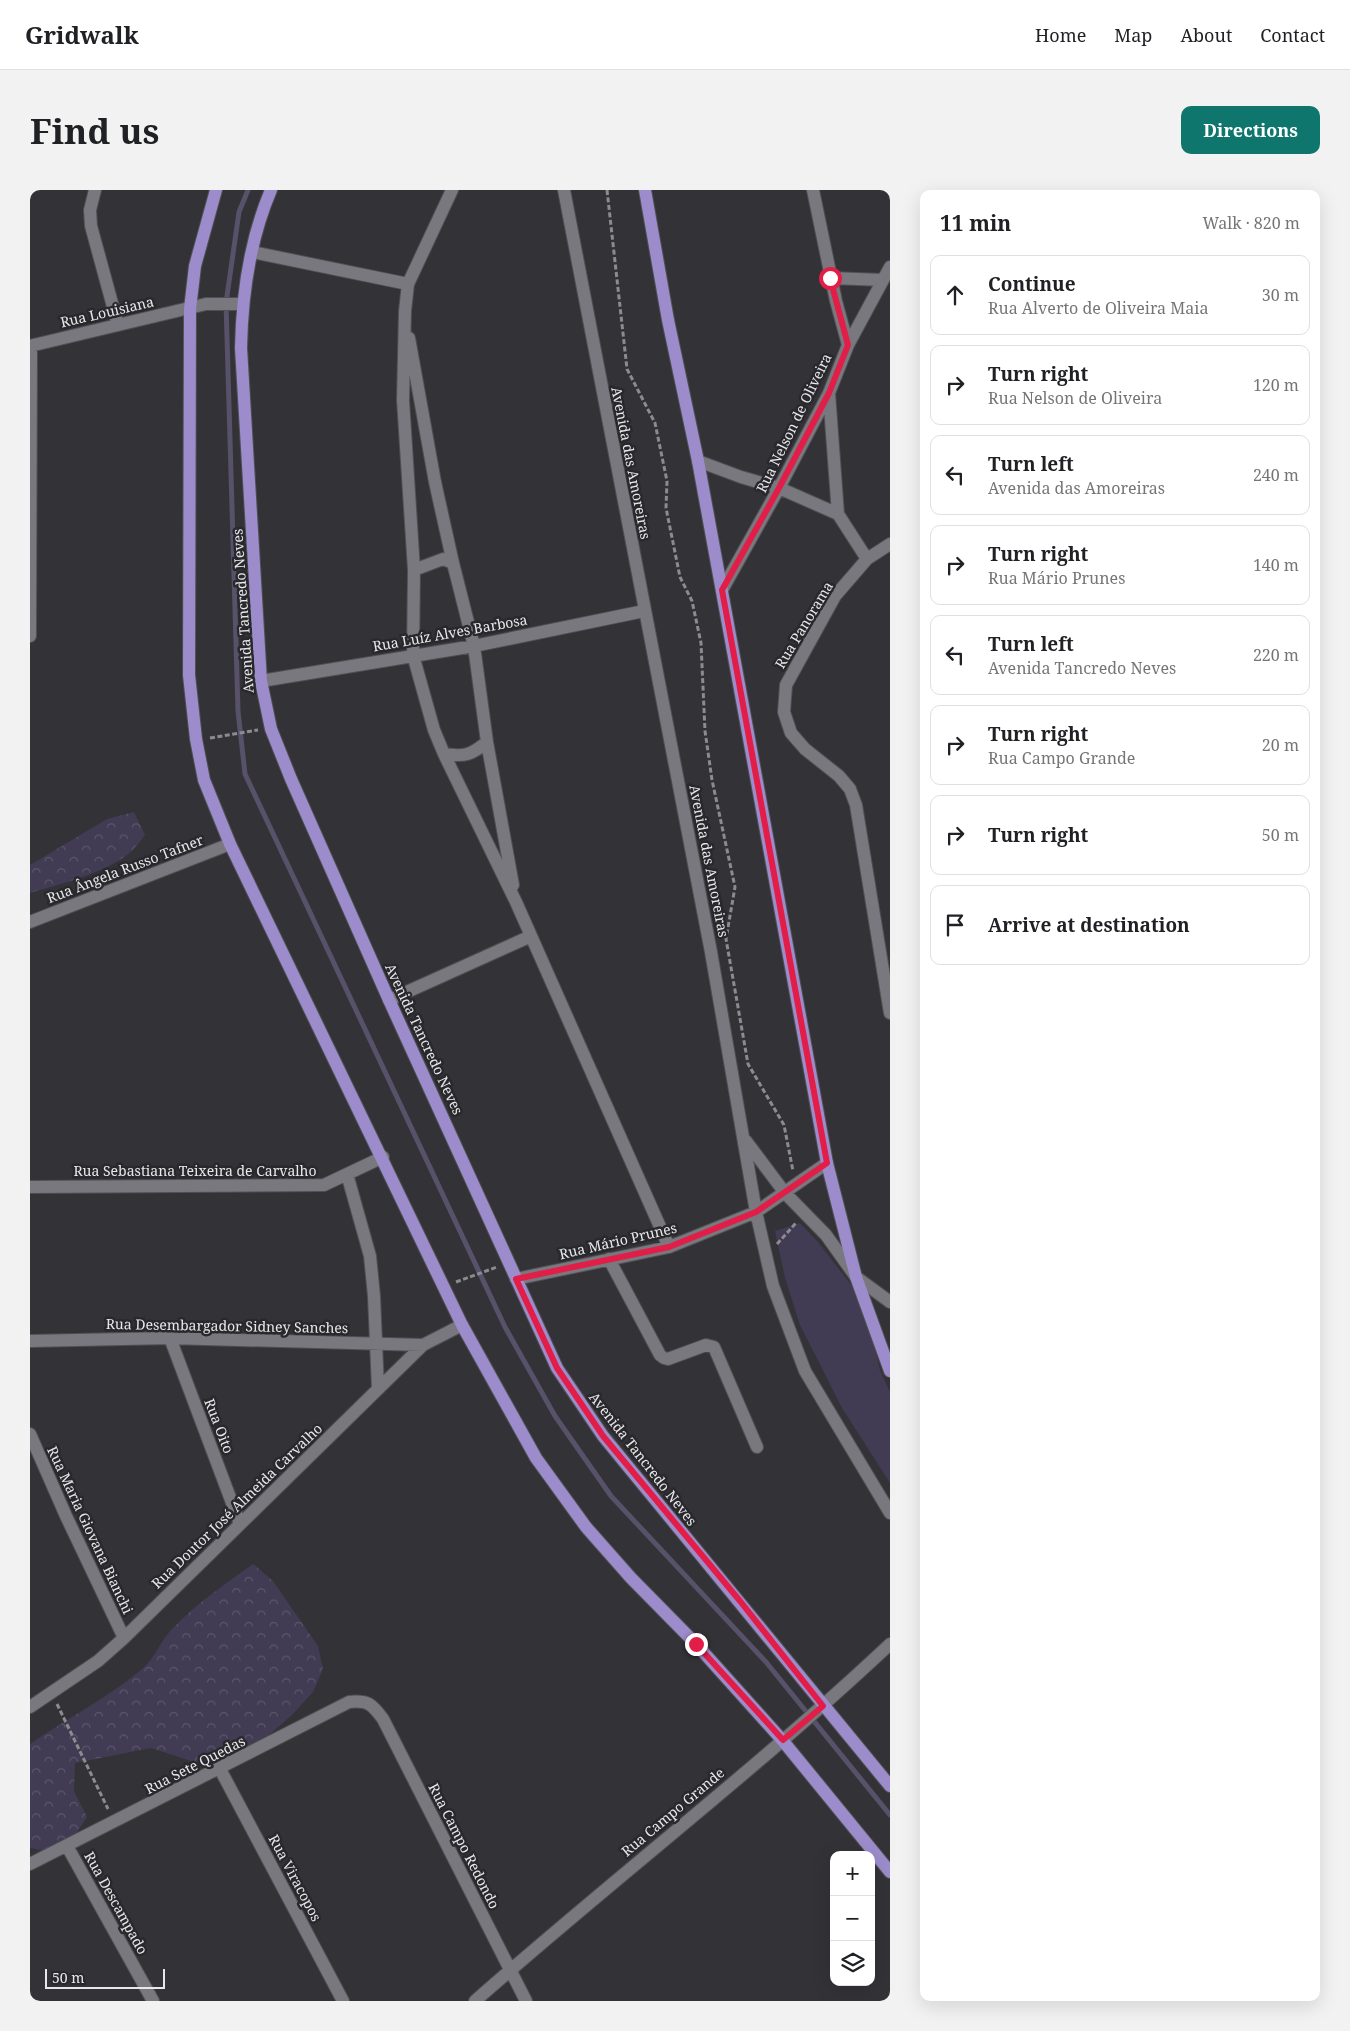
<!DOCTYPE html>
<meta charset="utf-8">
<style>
body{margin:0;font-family:"Noto Serif",serif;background:#f2f2f2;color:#202124}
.controls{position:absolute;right:15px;bottom:15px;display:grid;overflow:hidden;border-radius:10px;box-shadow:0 5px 20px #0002}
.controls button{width:45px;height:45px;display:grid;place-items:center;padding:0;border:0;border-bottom:1px solid #e0e0e0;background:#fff;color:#202124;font:25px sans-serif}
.scale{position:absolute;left:15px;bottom:12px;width:120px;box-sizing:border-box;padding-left:5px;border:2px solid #e8e8eb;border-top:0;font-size:14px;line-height:18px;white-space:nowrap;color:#e8e8eb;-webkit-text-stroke:4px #29282d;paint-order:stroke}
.stop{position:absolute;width:15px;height:15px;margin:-11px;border:4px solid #e11d48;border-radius:50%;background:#fff}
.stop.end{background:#e11d48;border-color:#fff;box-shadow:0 1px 5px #0008}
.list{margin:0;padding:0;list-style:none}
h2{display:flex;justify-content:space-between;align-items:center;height:65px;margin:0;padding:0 20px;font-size:21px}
h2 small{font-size:16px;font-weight:400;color:#757577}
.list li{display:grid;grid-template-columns:32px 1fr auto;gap:15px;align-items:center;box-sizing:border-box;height:80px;margin:0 10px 10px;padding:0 10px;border:1px solid #e0e0e0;border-radius:10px}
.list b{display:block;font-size:19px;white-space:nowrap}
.list p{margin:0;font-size:16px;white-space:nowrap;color:#757577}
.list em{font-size:16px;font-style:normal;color:#757577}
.icon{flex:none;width:28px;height:28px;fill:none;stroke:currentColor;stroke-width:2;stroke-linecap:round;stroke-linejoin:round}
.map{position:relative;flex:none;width:860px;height:1811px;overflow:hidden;border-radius:10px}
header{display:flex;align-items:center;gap:30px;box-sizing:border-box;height:70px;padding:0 25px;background:#fff;border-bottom:1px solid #e0e0e0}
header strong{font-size:24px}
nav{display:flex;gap:28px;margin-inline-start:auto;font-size:18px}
.intro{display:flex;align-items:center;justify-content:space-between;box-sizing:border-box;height:120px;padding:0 30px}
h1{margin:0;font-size:35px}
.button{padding:12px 22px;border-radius:10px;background:#0f766e;color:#fff;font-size:18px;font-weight:700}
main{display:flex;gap:30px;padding:0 30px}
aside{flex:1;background:#fff;border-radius:10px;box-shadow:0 5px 20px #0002}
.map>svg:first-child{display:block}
.green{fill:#413b53}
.forest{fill:url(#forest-crowns)}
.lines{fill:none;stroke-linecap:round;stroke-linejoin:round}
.stream{stroke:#58516a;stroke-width:5}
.minor-casing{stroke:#505053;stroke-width:14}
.major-casing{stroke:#505053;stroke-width:14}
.path{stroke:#8c8b8f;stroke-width:3;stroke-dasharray:5 2.5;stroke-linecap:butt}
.minor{stroke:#79787e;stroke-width:12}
.major{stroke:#9c8ccb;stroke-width:12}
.route{stroke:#e11d48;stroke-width:6}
.labels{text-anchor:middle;stroke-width:5;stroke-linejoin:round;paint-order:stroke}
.street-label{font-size:14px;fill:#e8e8eb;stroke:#29282d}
</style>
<header>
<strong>Gridwalk</strong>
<nav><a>Home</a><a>Map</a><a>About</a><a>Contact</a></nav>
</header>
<div class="intro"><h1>Find us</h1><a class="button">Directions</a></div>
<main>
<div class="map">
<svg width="860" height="1811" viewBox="0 0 860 1811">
<defs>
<pattern id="forest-crowns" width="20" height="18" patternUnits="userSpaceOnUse" patternTransform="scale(1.25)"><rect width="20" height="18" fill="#413b53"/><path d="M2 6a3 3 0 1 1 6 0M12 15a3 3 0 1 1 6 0" fill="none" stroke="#5c576c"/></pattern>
</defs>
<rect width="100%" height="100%" fill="#333237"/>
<path class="green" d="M770,1033L788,1052L829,1105L841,1141L850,1180L860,1202V1293L812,1218L770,1135L755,1088L745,1041Z"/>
<path class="forest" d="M104,622L115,645C110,651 104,660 97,665C71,684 31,694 0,703V675L77,629Z
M223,1374L243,1391L288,1456L293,1479L283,1502L263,1524L239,1545L218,1559L194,1569L170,1574L121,1558L45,1573L44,1601L57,1627L44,1647L23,1662L0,1658V1554C36,1529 76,1509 111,1480C125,1469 130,1451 143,1438C167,1413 195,1394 223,1374Z"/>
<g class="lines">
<path class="stream" d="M218,0L209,22L196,113L208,521L215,584L475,1137L525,1226L581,1306L736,1472L860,1625"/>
<g class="minor-casing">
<path id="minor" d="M65,0L60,20L61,36L88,135
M422,0L378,94L375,121L373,210L384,380L383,465L404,540L414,564L486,712L639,1057
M534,0L681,762L726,1022L743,1096L775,1181L860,1323
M783,0L806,111L818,155
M222,62L378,94
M801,88L853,90
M379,148L405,292L423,373L444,456L457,552L483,695
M0,156L176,114H213
M799,203L808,324L837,369
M668,271L711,287L749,298L808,324
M860,354L837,369L805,406L756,495L754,522L761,543L775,559L809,586L820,599L826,615L860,823
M384,380L413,369L423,373
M692,400L749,298L799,203L818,155L860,77
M0,446L1,156
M231,491L444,456L614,421
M414,564C435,567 441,565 457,552
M0,732L200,654
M359,810L501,746
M716,951L755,1003L796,1045L826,1087L860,1112
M317,984L340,1066L344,1106L348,1199
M0,997L294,995L353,967
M579,1069L630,1165L634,1168L638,1169L676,1155L684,1157L727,1257
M486,1089L639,1057L726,1022L797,973
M140,1148L210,1334
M0,1151L140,1148L393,1155
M0,1244L36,1326L94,1448
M0,1517L68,1471L94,1448L393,1155L432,1135
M190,1579L313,1811
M37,1656L123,1811
M0,1674L319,1512C338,1510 342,1514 353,1529L496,1811
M445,1811C582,1690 727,1579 860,1454"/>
</g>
<g class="major-casing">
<path id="major" d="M186,0L165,76L160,119L159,485L166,549L174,590L200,654L432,1135L506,1268L556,1337L601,1388L666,1454L753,1551L860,1682
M241,0C220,49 212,106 211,158L231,491L241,539L261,589L359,810L527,1178L573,1246L860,1596
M615,0L638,130L668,271L797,973L826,1087L860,1181"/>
</g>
<path class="path" d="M577,0L597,179L625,233L637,291L636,318L650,387L662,411L671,453L675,541L682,590L705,697L696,749L718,874L754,935L763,981
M180,548L228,540
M747,1054L766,1033
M426,1092L467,1077
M27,1514L78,1619"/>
<use href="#minor" class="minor"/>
<use href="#major" class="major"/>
</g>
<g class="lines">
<path class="route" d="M666,1454L753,1550L793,1516L710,1411L573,1246L527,1178L486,1089L639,1057L726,1022L797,973L692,400L749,298L799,203L818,155L800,88"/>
</g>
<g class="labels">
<g class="street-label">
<text transform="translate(77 122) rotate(-13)" y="5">Rua Louisiana</text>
<text transform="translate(764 233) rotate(-64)" y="5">Rua Nelson de Oliveira</text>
<text transform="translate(601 273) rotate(79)" y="5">Avenida das Amoreiras</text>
<text transform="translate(213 421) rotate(-94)" y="5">Avenida Tancredo Neves</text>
<text transform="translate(774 435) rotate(-59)" y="5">Rua Panorama</text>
<text transform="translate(420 443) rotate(-10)" y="5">Rua Luíz Alves Barbosa</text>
<text transform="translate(679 671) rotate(79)" y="5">Avenida das Amoreiras</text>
<text transform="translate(95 679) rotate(-21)" y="5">Rua Ângela Russo Tafner</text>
<text transform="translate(394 849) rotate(65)" y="5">Avenida Tancredo Neves</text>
<text x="165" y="986">Rua Sebastiana Teixeira de Carvalho</text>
<text transform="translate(588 1051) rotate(-13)" y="5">Rua Mário Prunes</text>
<text transform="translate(197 1136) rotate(1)" y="5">Rua Desembargador Sidney Sanches</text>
<text transform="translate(189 1236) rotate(69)" y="5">Rua Oito</text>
<text transform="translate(613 1269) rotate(52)" y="5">Avenida Tancredo Neves</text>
<text transform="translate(207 1316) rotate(-44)" y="5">Rua Doutor José Almeida Carvalho</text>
<text transform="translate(60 1340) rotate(65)" y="5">Rua Maria Giovana Bianchi</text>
<text transform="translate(165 1575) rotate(-27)" y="5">Rua Sete Quedas</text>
<text transform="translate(643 1622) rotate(-40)" y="5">Rua Campo Grande</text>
<text transform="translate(434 1656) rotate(63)" y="5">Rua Campo Redondo</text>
<text transform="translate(265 1688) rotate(62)" y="5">Rua Viracopos</text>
<text transform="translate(86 1713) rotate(61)" y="5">Rua Descampado</text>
</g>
</g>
</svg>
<div class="controls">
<button>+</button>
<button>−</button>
<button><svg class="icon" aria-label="layers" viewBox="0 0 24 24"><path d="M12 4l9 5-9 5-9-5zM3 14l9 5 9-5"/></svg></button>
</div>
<div class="scale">50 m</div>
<div class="stop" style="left:800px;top:88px"></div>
<div class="stop end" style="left:666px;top:1454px"></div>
</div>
<aside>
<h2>11 min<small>Walk · 820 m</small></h2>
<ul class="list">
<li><svg class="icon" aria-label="ahead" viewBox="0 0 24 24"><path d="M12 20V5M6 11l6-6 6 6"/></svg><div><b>Continue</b><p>Rua Alverto de Oliveira Maia</p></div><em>30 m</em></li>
<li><svg class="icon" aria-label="right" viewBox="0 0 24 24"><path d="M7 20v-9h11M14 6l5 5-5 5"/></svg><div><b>Turn right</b><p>Rua Nelson de Oliveira</p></div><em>120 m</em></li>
<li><svg class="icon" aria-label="left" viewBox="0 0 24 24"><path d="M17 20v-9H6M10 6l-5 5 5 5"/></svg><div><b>Turn left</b><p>Avenida das Amoreiras</p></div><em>240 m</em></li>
<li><svg class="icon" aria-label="right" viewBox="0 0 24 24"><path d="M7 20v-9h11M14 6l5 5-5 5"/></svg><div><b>Turn right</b><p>Rua Mário Prunes</p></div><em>140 m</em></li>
<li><svg class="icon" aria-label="left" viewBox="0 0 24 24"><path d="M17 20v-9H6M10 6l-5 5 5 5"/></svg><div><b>Turn left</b><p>Avenida Tancredo Neves</p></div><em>220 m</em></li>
<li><svg class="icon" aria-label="right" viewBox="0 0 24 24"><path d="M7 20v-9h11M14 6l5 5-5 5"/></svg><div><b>Turn right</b><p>Rua Campo Grande</p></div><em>20 m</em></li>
<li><svg class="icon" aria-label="right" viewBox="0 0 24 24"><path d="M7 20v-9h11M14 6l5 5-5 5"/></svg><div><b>Turn right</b></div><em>50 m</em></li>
<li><svg class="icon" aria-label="arrive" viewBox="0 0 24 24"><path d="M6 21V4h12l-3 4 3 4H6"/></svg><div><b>Arrive at destination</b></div></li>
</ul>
</aside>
</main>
